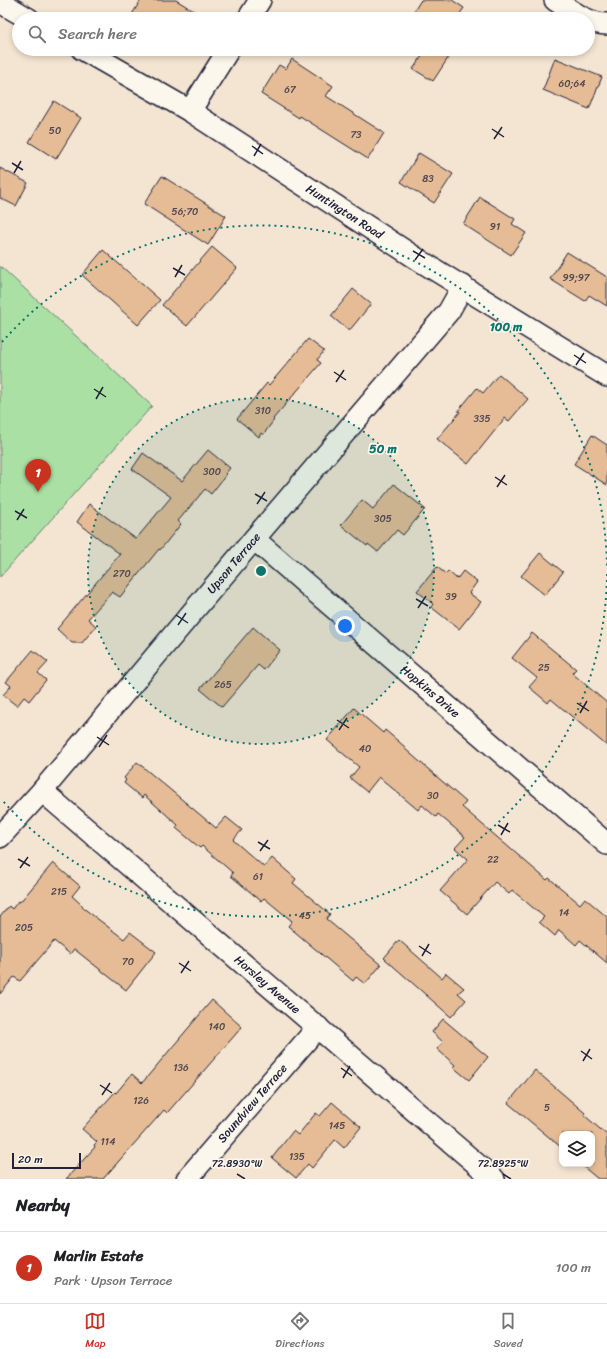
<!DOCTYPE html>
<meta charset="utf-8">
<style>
body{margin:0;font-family:Sriracha,sans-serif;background:#f2f2f2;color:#202124}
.controls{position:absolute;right:12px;bottom:12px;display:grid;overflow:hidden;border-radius:8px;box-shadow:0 2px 6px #0003}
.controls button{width:36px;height:36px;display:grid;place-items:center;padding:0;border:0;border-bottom:1px solid #e0e0e0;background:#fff;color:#202124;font:20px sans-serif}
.scale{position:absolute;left:12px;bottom:10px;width:69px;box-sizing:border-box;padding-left:4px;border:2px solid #22223b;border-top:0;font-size:11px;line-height:14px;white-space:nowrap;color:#22223b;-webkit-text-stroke:3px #fbf7ec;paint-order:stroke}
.you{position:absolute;left:345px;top:626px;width:14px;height:14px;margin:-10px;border:3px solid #fff;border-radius:50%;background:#1a73e8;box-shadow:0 0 0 6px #1a73e833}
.badge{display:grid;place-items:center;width:26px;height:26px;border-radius:50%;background:#c8321e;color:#fff;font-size:13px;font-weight:700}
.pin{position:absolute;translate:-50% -33px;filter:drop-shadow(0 1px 2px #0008)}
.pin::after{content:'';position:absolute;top:21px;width:14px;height:12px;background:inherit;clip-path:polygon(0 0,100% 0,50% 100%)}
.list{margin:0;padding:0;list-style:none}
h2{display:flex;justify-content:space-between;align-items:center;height:52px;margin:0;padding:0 16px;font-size:17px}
h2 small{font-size:13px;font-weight:400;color:#757577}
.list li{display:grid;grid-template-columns:26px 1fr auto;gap:12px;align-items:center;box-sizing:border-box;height:72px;padding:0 16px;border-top:1px solid #e0e0e0}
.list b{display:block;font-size:15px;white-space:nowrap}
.list p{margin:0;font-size:13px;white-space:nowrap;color:#757577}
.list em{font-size:13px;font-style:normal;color:#757577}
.icon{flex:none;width:22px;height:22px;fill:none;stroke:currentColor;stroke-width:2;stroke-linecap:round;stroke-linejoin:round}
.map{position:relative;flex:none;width:607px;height:1179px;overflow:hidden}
.search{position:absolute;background:#fff;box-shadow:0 2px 6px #0003;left:12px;right:12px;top:12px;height:44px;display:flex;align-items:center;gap:10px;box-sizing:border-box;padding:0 14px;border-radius:22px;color:#757577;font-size:15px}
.sheet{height:124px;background:#fff}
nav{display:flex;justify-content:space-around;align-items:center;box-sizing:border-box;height:56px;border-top:1px solid #e0e0e0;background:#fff;font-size:11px;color:#757577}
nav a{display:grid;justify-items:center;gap:2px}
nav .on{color:#c8321e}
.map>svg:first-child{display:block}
.green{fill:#aae0a4;stroke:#668170}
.building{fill:#e5bc95;stroke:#22223b}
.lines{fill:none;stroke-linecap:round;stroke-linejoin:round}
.minor-casing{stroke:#22223b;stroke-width:24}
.minor{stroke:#fbf7ec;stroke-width:21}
.ticks{fill:none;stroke:#22223b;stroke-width:1.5}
.ring{fill:none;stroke:#0f766e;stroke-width:2;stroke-dasharray:2 4}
.labels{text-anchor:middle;stroke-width:3.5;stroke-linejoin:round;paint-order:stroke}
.number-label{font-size:10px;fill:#534852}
.street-label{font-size:12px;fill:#22223b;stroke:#fbf7ec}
.ticks-label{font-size:10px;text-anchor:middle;fill:#22223b;stroke:#fbf7ec;stroke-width:3.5;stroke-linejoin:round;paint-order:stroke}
.centre{fill:#0f766e;stroke:#fbf7ec;stroke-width:2}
.ring-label{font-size:12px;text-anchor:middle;font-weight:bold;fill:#0f766e;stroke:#fbf7ec;stroke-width:3.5;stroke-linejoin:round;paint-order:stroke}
</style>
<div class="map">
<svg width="607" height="1179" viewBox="0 0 607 1179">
<rect width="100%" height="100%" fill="#f4e5d2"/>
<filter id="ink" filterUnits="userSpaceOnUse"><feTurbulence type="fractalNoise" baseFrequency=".025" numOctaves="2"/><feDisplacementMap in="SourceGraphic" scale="8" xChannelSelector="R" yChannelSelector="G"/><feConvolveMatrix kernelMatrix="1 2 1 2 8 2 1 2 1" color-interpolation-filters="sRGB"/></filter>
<g filter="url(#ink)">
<path class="green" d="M0,266L152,406L0,577Z"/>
<path class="building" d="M141,0H176L207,19H129Z
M421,0H452L464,8L456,19H426L414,11Z
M427,49H454L433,81L413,69Z
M555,58L602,77L589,109L543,90Z
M292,59L333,86L326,96L384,133L368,159L300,116L299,118L261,94L279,65L286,69Z
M54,101L81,118L56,159L29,142Z
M419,153L453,174L434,203L401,182Z
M0,168L28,183L16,206L0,198Z
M162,176L226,216L208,245L144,204Z
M480,197L515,219L512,224L526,233L511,255L463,224Z
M212,247L237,268L187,326L162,305Z
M103,250L160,300L138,325L82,275Z
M567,252L607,277V306L589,295L585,301L550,279Z
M353,289L371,304L349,331L331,316Z
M308,339L324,351L317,360L321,363L273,419L274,420L263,435L261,433L259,437L237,419L267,383L269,385Z
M499,374L528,399L509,421L505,418L468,464L437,439L460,412L458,411L477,388L483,393Z
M592,435L607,445V485L574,464Z
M208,450L230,468L225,474L226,475L211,494L205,489L178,521L181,524L160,550L159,549L120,597L112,592L88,619L96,626L82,643H72L57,629L120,554L77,522L89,504L136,539L171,497L132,469L143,453L182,481Z
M394,484L425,509L403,535L397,530L378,552L368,544L367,546L341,525L362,500L373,509Z
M540,553L563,572L545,595L521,576Z
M437,567L446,574L448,571L457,579L463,571L477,582L469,593L481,602L459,629L431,607L433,604L417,591Z
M253,627L280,650L264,670L258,665L222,707L200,689Z
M532,633L576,669L572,673L607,703V746L551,699L548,703L529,687L537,678L512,658Z
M33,650L48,662L38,673L46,680L29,701L24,697L17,706L3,695L11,686L6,682Z
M354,708L383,733L385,730L405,747L404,748L466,802L462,807L547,880L549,878L580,904L585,898L607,917V963L580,940L576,945L559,930L555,936L539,922L544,917L512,890L509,894L495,882L467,914L440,891L468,859L455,848L465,837L438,814L436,817L422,805L418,810L379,777L367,792L350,778L359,767L327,740Z
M137,762L216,828L226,817L242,830L233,840L264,867L272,858L296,879L293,883L330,914L326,919L381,965L365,984L356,977L353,981L288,926L292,921L264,898L261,901L231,876L233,873L202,846L200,848L176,828L178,825L144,795L142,798L124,783L126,780L124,778Z
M53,863L80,886L72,896L83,906L82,907L124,939L130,932L156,952L126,990L74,949L70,954L54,941L20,981L14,977L0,994V917L9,906L12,909L18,901L20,902Z
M399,940L442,978L446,973L464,988L458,993L466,1000L451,1017L384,958Z
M212,1000L242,1027L167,1113L164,1110L103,1179H66L95,1147L94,1145L97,1142L82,1129L115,1092L116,1093L132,1074L142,1083Z
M443,1019L488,1057L469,1080L453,1067L455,1065L437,1049L443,1042L432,1032Z
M535,1070L585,1113L584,1115L607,1135V1179H598L580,1164H592V1134H562V1148L508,1103Z
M332,1102L361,1127L344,1148L335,1140L312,1168L308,1164L296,1178L272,1158L293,1131L298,1135L316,1113L320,1116Z"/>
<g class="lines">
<g class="minor-casing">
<g id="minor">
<path d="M555,0C570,10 588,24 607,24"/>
<path d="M0,2L29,19"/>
<path d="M248,19L260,0"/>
<path id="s1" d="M82,49L190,111L419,260L607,376"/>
<path d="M190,111L229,49"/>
<path id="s2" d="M254,539L607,844"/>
<path id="s3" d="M42,791L494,1179"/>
<path id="s4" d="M0,837L42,791L254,539L449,311L463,286"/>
<path id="s5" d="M187,1179L318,1027"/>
</g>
</g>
<use href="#minor" class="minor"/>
</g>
</g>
<path class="ticks" d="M492,129L504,137M494,139L502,127M252,146L263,154M254,156L261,144M12,163L23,170M14,173L21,161M413,251L425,258M415,260L423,249M173,268L185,275M175,277L182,265M574,355L586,363M576,365L584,353M334,372L346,380M336,382L344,370M94,389L106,397M96,399L103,387M495,477L507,485M497,487L505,475M255,494L267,501M257,504L265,492M15,511L27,518M17,520L24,509M416,599L428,606M418,608L426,596M176,615L188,623M178,625L186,613M577,703L589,711M580,713L587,701M337,720L349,728M339,730L347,718M97,737L109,745M99,747L107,735M498,825L510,832M501,835L508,823M258,842L270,849M260,851L268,840M18,859L30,866M20,868L28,857M419,946L431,954M422,956L429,944M179,963L191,971M181,973L189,961M581,1051L592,1059M583,1061L590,1049M341,1068L352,1076M343,1078L350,1066M100,1085L112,1093M102,1095L110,1083M237,1174L245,1179M503,1174L511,1179"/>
<circle cx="261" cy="571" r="173" fill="#0f766e" fill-opacity=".12"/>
<g class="ring">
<circle cx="261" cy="571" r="173"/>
<path d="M607 574A346 346 0 0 1 2 800M2 342A346 346 0 0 1 607 568"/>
</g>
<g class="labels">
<g class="number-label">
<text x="572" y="87">60;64</text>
<text x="290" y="93">67</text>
<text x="55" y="134">50</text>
<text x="356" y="138">73</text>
<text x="428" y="182">83</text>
<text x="185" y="215">56;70</text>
<text x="495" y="230">91</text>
<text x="576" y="281">99;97</text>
<text x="263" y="414">310</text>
<text x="482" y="422">335</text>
<text x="212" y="475">300</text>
<text x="383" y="522">305</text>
<text x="122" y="577">270</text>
<text x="451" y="600">39</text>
<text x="544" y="671">25</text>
<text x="223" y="688">265</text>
<text x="365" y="752">40</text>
<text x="433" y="799">30</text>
<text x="493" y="863">22</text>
<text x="258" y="880">61</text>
<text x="59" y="895">215</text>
<text x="564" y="916">14</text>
<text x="305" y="919">45</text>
<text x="24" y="931">205</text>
<text x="128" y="965">70</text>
<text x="217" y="1030">140</text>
<text x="181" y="1071">136</text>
<text x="141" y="1104">126</text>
<text x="547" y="1111">5</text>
<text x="337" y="1129">145</text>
<text x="108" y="1145">114</text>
<text x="297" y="1160">135</text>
</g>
<g class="street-label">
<text dy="4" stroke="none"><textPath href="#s1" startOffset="309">Huntington Road</textPath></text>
<text dy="4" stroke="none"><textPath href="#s4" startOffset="360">Upson Terrace</textPath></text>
<text dy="4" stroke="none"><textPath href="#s2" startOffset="233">Hopkins Drive</textPath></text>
<text dy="4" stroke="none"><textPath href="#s3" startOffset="297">Horsley Avenue</textPath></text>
<text dy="4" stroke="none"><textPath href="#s5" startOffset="100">Soundview Terrace</textPath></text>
</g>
</g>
<g class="ticks-label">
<text x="237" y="1167">72.8930°W</text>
<text x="503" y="1167">72.8925°W</text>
</g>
<circle cx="261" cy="571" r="6" class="centre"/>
<g class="ring-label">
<text x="506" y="331">100 m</text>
<text x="383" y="453">50 m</text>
</g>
</svg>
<div class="controls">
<button><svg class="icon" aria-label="layers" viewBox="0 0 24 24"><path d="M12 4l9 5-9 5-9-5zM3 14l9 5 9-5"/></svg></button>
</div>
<div class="scale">20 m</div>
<div class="you"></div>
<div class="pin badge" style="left:38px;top:492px">1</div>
<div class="search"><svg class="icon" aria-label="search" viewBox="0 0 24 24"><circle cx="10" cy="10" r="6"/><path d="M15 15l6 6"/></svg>Search here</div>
</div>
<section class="sheet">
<h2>Nearby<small></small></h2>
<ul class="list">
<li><span class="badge">1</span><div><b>Marlin Estate</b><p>Park · Upson Terrace</p></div><em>100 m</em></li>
</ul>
</section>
<nav>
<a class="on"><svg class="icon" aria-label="map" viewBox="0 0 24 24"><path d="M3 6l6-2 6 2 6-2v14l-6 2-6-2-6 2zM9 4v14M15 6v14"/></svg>Map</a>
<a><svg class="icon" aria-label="directions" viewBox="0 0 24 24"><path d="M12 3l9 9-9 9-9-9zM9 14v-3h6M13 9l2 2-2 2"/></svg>Directions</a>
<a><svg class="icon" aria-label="saved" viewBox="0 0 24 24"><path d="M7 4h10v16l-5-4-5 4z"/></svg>Saved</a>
</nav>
